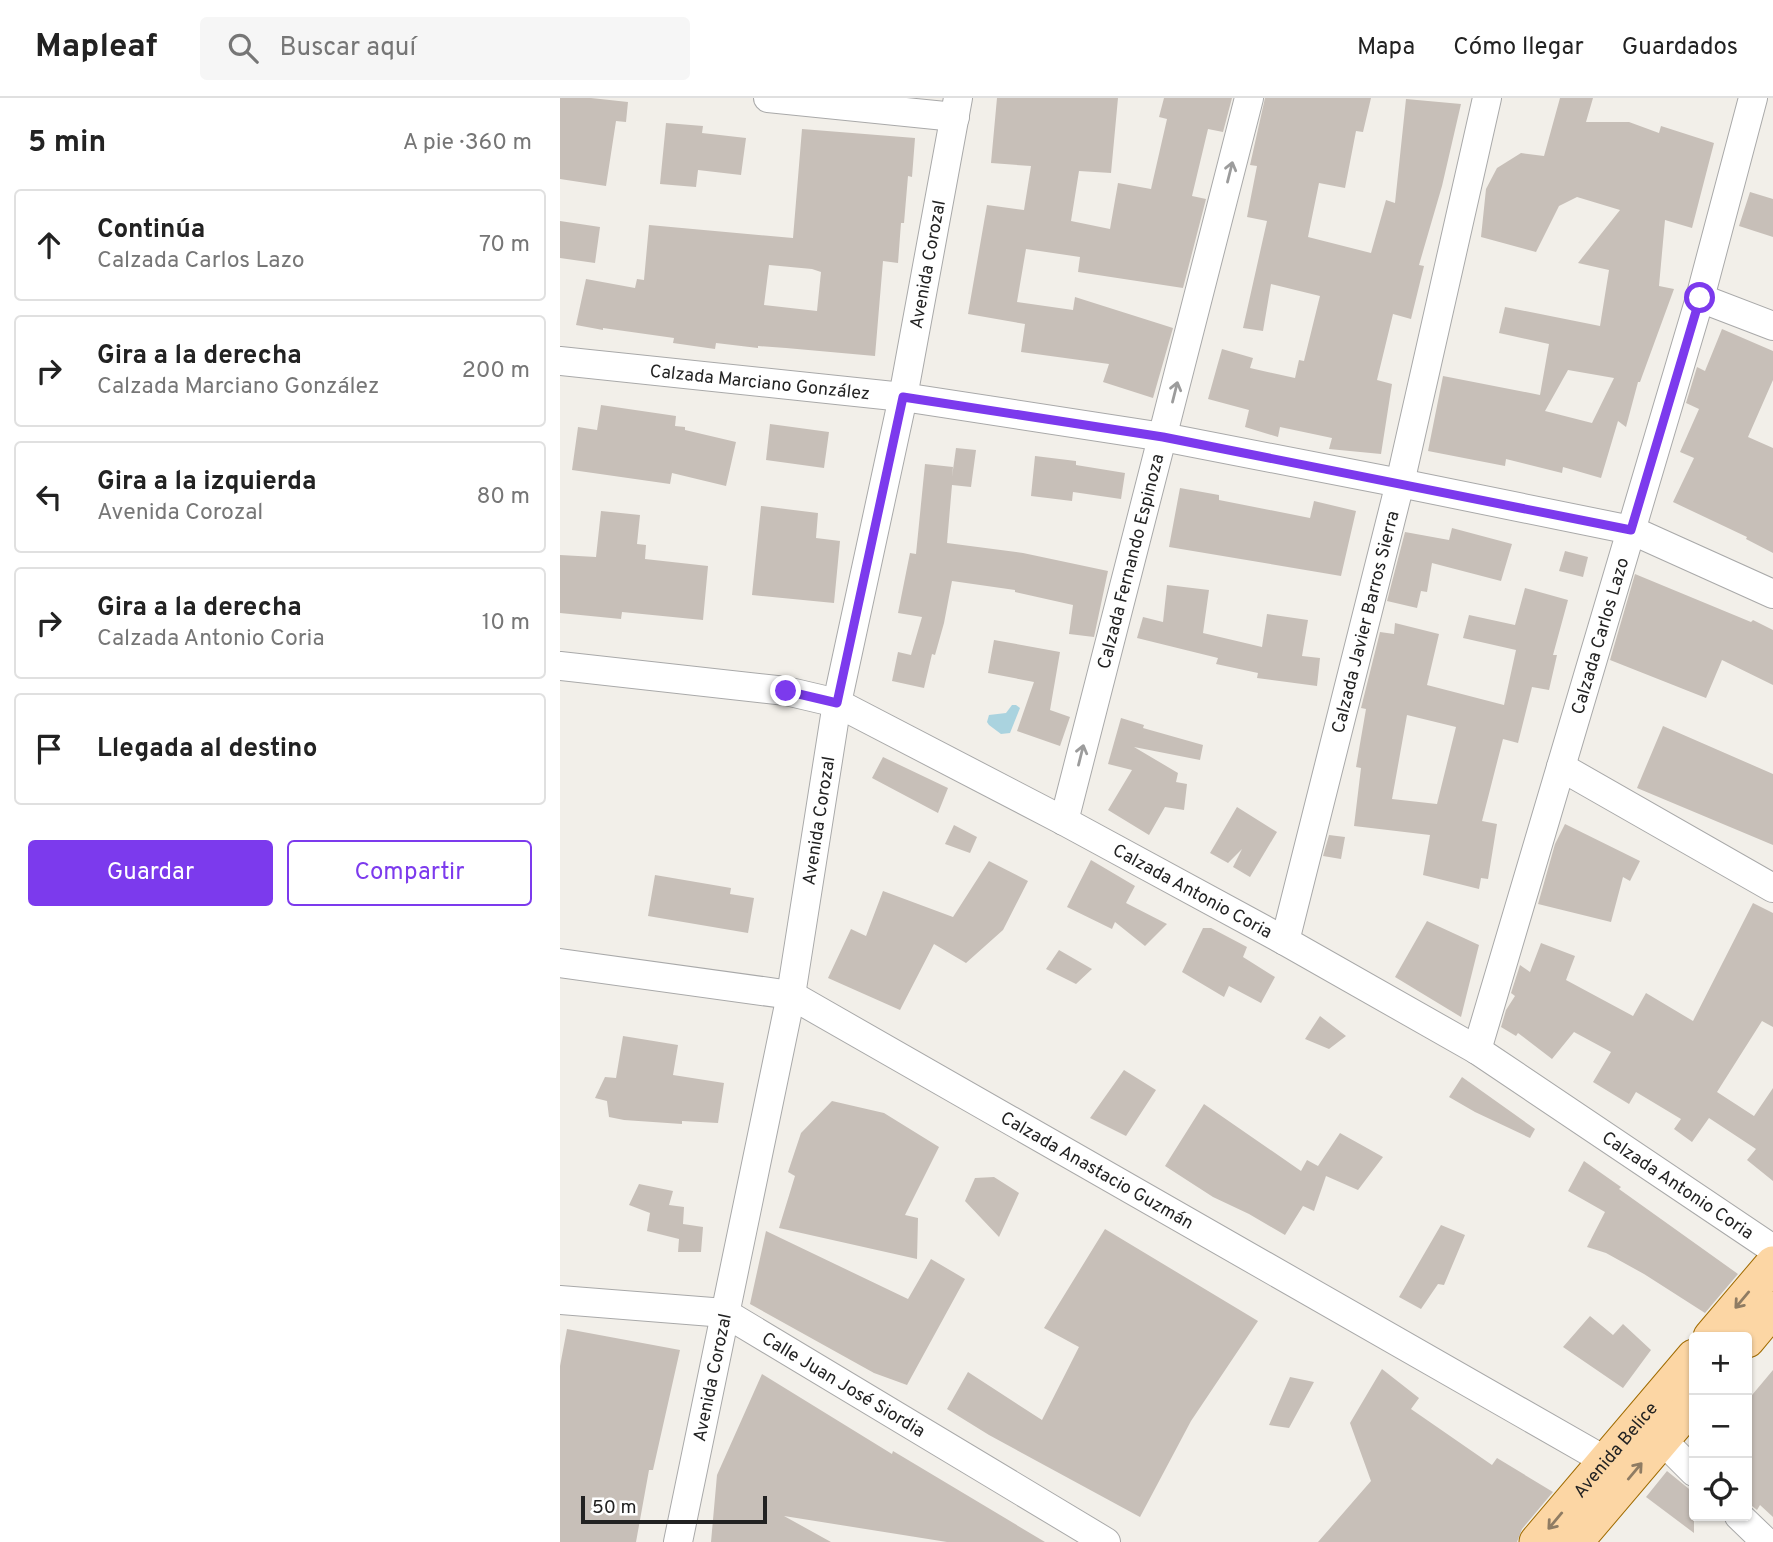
<!DOCTYPE html>
<html lang="es">
<meta charset="utf-8">
<style>
body{margin:0;font-family:Overpass,sans-serif;background:#f6f6f6;color:#222}
.controls{position:absolute;right:21px;bottom:21px;display:grid;overflow:hidden;border-radius:7px;box-shadow:0 2px 5px #0004}
.controls button{width:63px;height:63px;display:grid;place-items:center;padding:0;border:0;border-bottom:2px solid #e0e0e0;background:#fff;color:#222;font:35px sans-serif}
.scale{position:absolute;left:21px;bottom:18px;width:186px;box-sizing:border-box;padding-left:7px;border:4px solid #222;border-top:0;font-size:19px;line-height:24px;white-space:nowrap;color:#222;-webkit-text-stroke:5px #fff;paint-order:stroke}
.stop{position:absolute;width:21px;height:21px;margin:-16px;border:5px solid #7c3aed;border-radius:50%;background:#fff}
.stop.end{background:#7c3aed;border-color:#fff;box-shadow:0 2px 7px #0008}
.list{margin:0;padding:0;list-style:none}
h2{display:flex;justify-content:space-between;align-items:center;height:91px;margin:0;padding:0 28px;font-size:30px}
h2 small{font-size:23px;font-weight:400;color:#767676}
.list li{display:grid;grid-template-columns:46px 1fr auto;gap:21px;align-items:center;box-sizing:border-box;height:112px;margin:0 14px 14px;padding:0 14px;border:2px solid #e0e0e0;border-radius:7px}
.list b{display:block;font-size:26px;white-space:nowrap}
.list p{margin:0;font-size:23px;white-space:nowrap;color:#767676}
.list em{font-size:23px;font-style:normal;color:#767676}
.actions{display:flex;gap:14px;padding:21px 28px}
.actions a{flex:1;padding:16px 0;border:2px solid #7c3aed;border-radius:7px;text-align:center;font-size:24px;color:#7c3aed}
.actions .main{background:#7c3aed;color:#fff}
.icon{flex:none;width:38px;height:38px;fill:none;stroke:currentColor;stroke-width:2;stroke-linecap:round;stroke-linejoin:round}
.map{position:relative;flex:none;width:1213px;height:1444px;overflow:hidden}
header{display:flex;align-items:center;gap:42px;box-sizing:border-box;height:98px;padding:0 35px;background:#fff;border-bottom:2px solid #e0e0e0}
header strong{font-size:33px}
nav{display:flex;gap:38px;margin-inline-start:auto;font-size:24px}
.search{width:490px;height:63px;background:#f6f6f6;display:flex;align-items:center;gap:18px;box-sizing:border-box;padding:0 24px;border-radius:7px;color:#767676;font-size:26px}
main{display:flex}
aside{flex:1;background:#fff}
.map>svg:first-child{display:block}
.water{fill:#aad3df}
.building{fill:#c7bfb8;fill-rule:evenodd}
.lines{fill:none;stroke-linecap:round;stroke-linejoin:round}
.minor-casing{stroke:#a9a9a9;stroke-width:30}
.major-casing{stroke:#a06b00;stroke-width:37}
.minor{stroke:#fff;stroke-width:28}
.major{stroke:#fcd6a4;stroke-width:35}
.oneway{stroke:#9c9c9c}
.oneway2{stroke:#8f7c63}
.route{stroke:#7c3aed;stroke-width:9}
.labels{text-anchor:middle;stroke-width:7;stroke-linejoin:round;paint-order:stroke}
.street-label{font-size:18px;fill:#222;stroke:#fff}
</style>
<header>
<strong>Mapleaf</strong>
<div class="search"><svg class="icon" aria-label="search" viewBox="0 0 24 24"><circle cx="10" cy="10" r="6"/><path d="M15 15l6 6"/></svg>Buscar aquí</div>
<nav><a>Mapa</a><a>Cómo llegar</a><a>Guardados</a></nav>
</header>
<main>
<aside>
<h2>5 min<small>A pie · 360 m</small></h2>
<ul class="list">
<li><svg class="icon" aria-label="ahead" viewBox="0 0 24 24"><path d="M12 20V5M6 11l6-6 6 6"/></svg><div><b>Continúa</b><p>Calzada Carlos Lazo</p></div><em>70 m</em></li>
<li><svg class="icon" aria-label="right" viewBox="0 0 24 24"><path d="M7 20v-9h11M14 6l5 5-5 5"/></svg><div><b>Gira a la derecha</b><p>Calzada Marciano González</p></div><em>200 m</em></li>
<li><svg class="icon" aria-label="left" viewBox="0 0 24 24"><path d="M17 20v-9H6M10 6l-5 5 5 5"/></svg><div><b>Gira a la izquierda</b><p>Avenida Corozal</p></div><em>80 m</em></li>
<li><svg class="icon" aria-label="right" viewBox="0 0 24 24"><path d="M7 20v-9h11M14 6l5 5-5 5"/></svg><div><b>Gira a la derecha</b><p>Calzada Antonio Coria</p></div><em>10 m</em></li>
<li><svg class="icon" aria-label="arrive" viewBox="0 0 24 24"><path d="M6 21V4h12l-3 4 3 4H6"/></svg><div><b>Llegada al destino</b></div></li>
</ul>
<div class="actions"><a class="main">Guardar</a><a>Compartir</a></div>
</aside>
<div class="map">
<svg width="1213" height="1444" viewBox="0 0 1213 1444">
<rect width="100%" height="100%" fill="#f2efe9"/>
<path class="water" d="M452,607H456L460,610L450,635L441,636L429,627L427,624L429,617L446,615Z"/>
<path class="building" d="M0,0H31L68,4L66,24L56,23L46,88L0,81Z
M437,0H558L551,75L519,73L511,123L550,131L558,85L591,91L607,21L599,19L604,0H672L663,34L648,31L632,98L646,101L623,190L518,174L520,159L466,151L457,204L513,212L515,199L613,230L593,300L543,284L549,266L461,254L465,226L408,216L427,107L464,112L471,68L431,65Z
M705,0H811L803,34L796,33L785,90L759,85L748,139L811,155L826,102L835,105L846,1L901,6L882,88L859,167L864,168L851,221L833,216L817,282L832,286L821,356L769,351L772,340L720,329L718,339L685,329L689,312L648,301L662,251L693,260L690,270L735,280L739,262L744,263L760,198L711,186L703,233L683,230L707,123L687,119L697,68L690,67Z
M1000,0H1033L1026,24H1069L1099,35L1101,28L1154,45L1132,130L1105,122L1099,188L1114,191L1080,284H1078L1066,329L1058,323L1041,380L1003,369L1002,375L946,361L945,368L868,353L883,278L980,297L989,246L939,235L945,209L1040,228L1049,172L1018,165L1060,112L1017,99L999,108L976,154L921,139L926,91L937,70L961,55L984,58ZM1008,272L1054,280L1032,325L985,313Z
M106,25L143,28L142,35L186,40L181,77L138,72L136,89L100,86Z
M242,31L355,40L352,79L348,78L344,125H341L338,165L323,163L315,258L226,250L198,248V250L156,245L155,251L113,245L114,240L43,230V232L16,227L26,181L75,190L77,181L84,182L89,127L233,140ZM209,167L252,171L261,174L257,213L204,207Z
M1190,94L1213,101V139L1179,128Z
M0,123L40,129L35,165L0,160Z
M1162,231L1213,253V282L1188,339L1213,350V455L1186,441L1187,439L1113,404L1134,360L1120,354L1139,311L1126,305L1137,269L1145,273Z
M41,307L116,318L115,328L125,329V332L176,344L166,388L112,375L110,386L12,372L18,329L37,332Z
M210,326L269,334L264,370L206,362Z
M396,350L416,352L411,389L392,387L387,445L463,455L548,473L534,539L509,536L513,507L455,494V492L392,483L384,525L375,557L372,556L364,590L332,583L338,554L351,557L362,519L338,515L350,455L356,456L365,366L393,369L392,379Z
M475,358L516,363V367L565,375L561,401L513,394L512,403L471,398Z
M620,390L659,397V402L750,420L754,403L796,413L781,478L609,449Z
M201,408L258,415L256,440L280,443L274,505L192,497Z
M41,413L80,417L77,446L86,447L85,461L148,468L143,522L62,514L61,521L0,515V457L36,459Z
M892,430L952,446L941,483L872,465L867,494L861,493L857,510L827,503L845,434L889,442Z
M1005,453L1028,459L1023,479L999,473Z
M1075,476L1191,524L1193,522L1213,532V587L1162,562L1146,600L1050,562Z
M607,487L649,492L643,535L702,549L707,516L748,522L742,558L760,560L757,588L697,580L698,575L656,566L658,560L577,540L583,519L603,524Z
M965,490L1008,502L993,557H997L989,592L972,589L958,645L943,641L922,723L937,726L928,781L921,780L919,791L863,777L870,737L794,728L801,670L796,669L806,611L801,610L820,534L834,536L835,525L879,536L867,587L944,607L956,552L903,540L909,517L955,527ZM847,617L896,629L877,706L832,701Z
M434,542L500,554L490,612L510,619L500,648L457,633L474,584L428,575Z
M561,620L584,627L583,630L643,647L640,662L574,649L618,675L616,684L627,686L624,712L605,709L589,737L548,712L572,672L548,666Z
M1103,628L1213,676V747L1077,690Z
M323,659L388,690L378,715L312,680Z
M677,709L717,734L690,779L673,769L682,751L668,765L650,755Z
M1005,726L1080,763L1070,783L1063,779L1051,824L978,806L995,746Z
M394,727L417,739L410,755L385,746Z
M769,737L785,739L781,761L763,758Z
M531,762L575,788L566,805L607,826L585,848L555,824L552,831L507,809Z
M429,763L468,783L443,832L406,865L374,846L340,912L268,880L291,831L306,838L323,793L393,819Z
M95,777L171,790L170,796L194,800L188,835L88,818Z
M1193,805L1213,815V929L1202,923L1157,994L1194,1018L1213,990V1083L1187,1062L1196,1051L1149,1020L1132,1044L1114,1031L1121,1021L1076,994L1069,1006L1033,984L1051,954L1014,934L992,961L958,935L956,938L941,929L946,912L955,898L951,895L960,867L970,874L981,845L1015,858L1006,882L1073,918L1086,895L1133,923Z
M867,823L919,847L901,919L835,879Z
M643,830H651L687,849L683,859L715,879L701,905L669,888L664,899L622,874Z
M499,852L532,871L516,886L486,871Z
M760,918L786,938L769,951L745,941Z
M63,938L118,947L113,977L164,985L158,1025L122,1023V1026L64,1022L49,1019L47,1003L35,1000L45,979L56,980Z
M564,972L596,992L566,1038L530,1020Z
M902,979L975,1031L970,1040L915,1014L889,999Z
M272,1003L324,1015L379,1049L345,1117L358,1120L357,1161L219,1130L235,1078L228,1074L241,1035Z
M644,1006L741,1073L747,1062L758,1068L780,1035L823,1059L798,1092L766,1078L754,1113L743,1108L725,1137L689,1116L653,1099L605,1068Z
M1024,1063L1061,1089L1059,1091L1178,1176L1145,1215L1084,1176L1046,1155L1027,1149L1045,1114L1008,1093Z
M434,1079L459,1095L439,1139L405,1103L415,1080Z
M79,1086L113,1093L109,1107L124,1109L123,1126L143,1129L141,1154H118L119,1141L87,1133L90,1115L69,1107Z
M881,1127L905,1137L884,1187L878,1186L861,1211L839,1199Z
M545,1131L698,1223L631,1323L580,1419L429,1337L387,1311L408,1274L482,1322L519,1249L484,1230Z
M206,1133L348,1201L371,1161L405,1181L347,1287L314,1275L190,1206Z
M1030,1218L1053,1237L1063,1226L1091,1252L1063,1290L1003,1249Z
M7,1231L120,1252L93,1372H89L76,1444H0V1268Z
M822,1271L859,1300L851,1311L932,1367L937,1360L993,1394L962,1431L957,1444H758L811,1383L790,1325Z
M1213,1272V1419L1200,1407L1197,1412L1187,1404V1303Z
M202,1276L332,1356L333,1353L485,1444H387L224,1418L271,1444H151L157,1377Z
M730,1279L754,1284L729,1330L709,1327Z
M1107,1373L1134,1395V1435L1086,1399Z"/>
<g class="lines">
<g class="minor-casing">
<g id="minor">
<path d="M208,0L395,19"/>
<path d="M1140,200L1213,228"/>
<path id="s1" d="M0,263L343,299L603,339L840,385L1071,432L1213,496"/>
<path id="s2" d="M0,568L226,593L277,605L504,723L725,843L917,952L1213,1151"/>
<path d="M1001,669L1213,790"/>
<path id="s3" d="M504,723L689,0"/>
<path id="s4" d="M725,843L840,385L927,0"/>
<path id="s5" d="M0,865L231,897L1046,1363"/>
<path id="s6" d="M917,952L1140,200L1193,0"/>
<path id="s7" d="M0,1202L165,1215L546,1444"/>
<path d="M1102,1342L1134,1374"/>
<path d="M1179,1418L1206,1444"/>
<path id="s8" d="M118,1444L231,897L277,605L343,299L398,0"/>
</g>
</g>
<g class="major-casing">
<g id="major">
<path d="M1151,1239L1213,1166"/>
<path d="M1187,1242L1213,1211"/>
<path id="s9" d="M977,1444L1134,1259"/>
<path d="M1015,1444L1134,1304"/>
</g>
</g>
<use href="#minor" class="minor"/>
<use href="#major" class="major"/>
</g>
<defs><path id="oneway-shaft" d="M-6 0H5M1.5-3L5.5 0L1.5 3" fill="none" stroke-width="1.6" stroke-linecap="round" stroke-linejoin="round" transform="scale(1.75)"/></defs>
<g class="oneway">
<use href="#oneway-shaft" transform="translate(670 74) rotate(-76)"/>
<use href="#oneway-shaft" transform="translate(615 294) rotate(-76)"/>
<use href="#oneway-shaft" transform="translate(521 657) rotate(-76)"/>
</g>
<g class="oneway2">
<use href="#oneway-shaft" transform="translate(1182 1202) rotate(130)"/>
<use href="#oneway-shaft" transform="translate(1075 1373) rotate(-50)"/>
<use href="#oneway-shaft" transform="translate(995 1423) rotate(130)"/>
</g>
<g class="lines">
<path class="route" d="M226,593L277,605L343,299L603,339L1071,432L1140,200"/>
</g>
<g class="labels">
<g class="street-label">
<text dy="6" stroke="none"><textPath href="#s8" startOffset="1302">Avenida Corozal</textPath></text>
<text dy="6" stroke="none"><textPath href="#s1" startOffset="201">Calzada Marciano González</textPath></text>
<text dy="6" stroke="none"><textPath href="#s3" startOffset="268">Calzada Fernando Espinoza</textPath></text>
<text dy="6" stroke="none"><textPath href="#s4" startOffset="329">Calzada Javier Barros Sierra</textPath></text>
<text dy="6" stroke="none"><textPath href="#s6" startOffset="432">Calzada Carlos Lazo</textPath></text>
<text dy="6" stroke="none"><textPath href="#s8" startOffset="735">Avenida Corozal</textPath></text>
<text dy="6" stroke="none"><textPath href="#s2" startOffset="682">Calzada Antonio Coria</textPath></text>
<text dy="6" stroke="none"><textPath href="#s5" startOffset="586">Calzada Anastacio Guzmán</textPath></text>
<text dy="6" stroke="none"><textPath href="#s2" startOffset="1250">Calzada Antonio Coria</textPath></text>
<text dy="6" stroke="none"><textPath href="#s8" startOffset="168">Avenida Corozal</textPath></text>
<text dy="6" stroke="none"><textPath href="#s7" startOffset="304">Calle Juan José Siordia</textPath></text>
<text dy="6" stroke="none"><textPath href="#s9" startOffset="121">Avenida Belice</textPath></text>
</g>
</g>
</svg>
<div class="controls">
<button>+</button>
<button>−</button>
<button><svg class="icon" aria-label="locate" viewBox="0 0 24 24"><circle cx="12" cy="12" r="6"/><path d="M12 2v4M12 18v4M2 12h4M18 12h4"/></svg></button>
</div>
<div class="scale">50 m</div>
<div class="stop" style="left:1140px;top:200px"></div>
<div class="stop end" style="left:226px;top:593px"></div>
</div>
</main>
